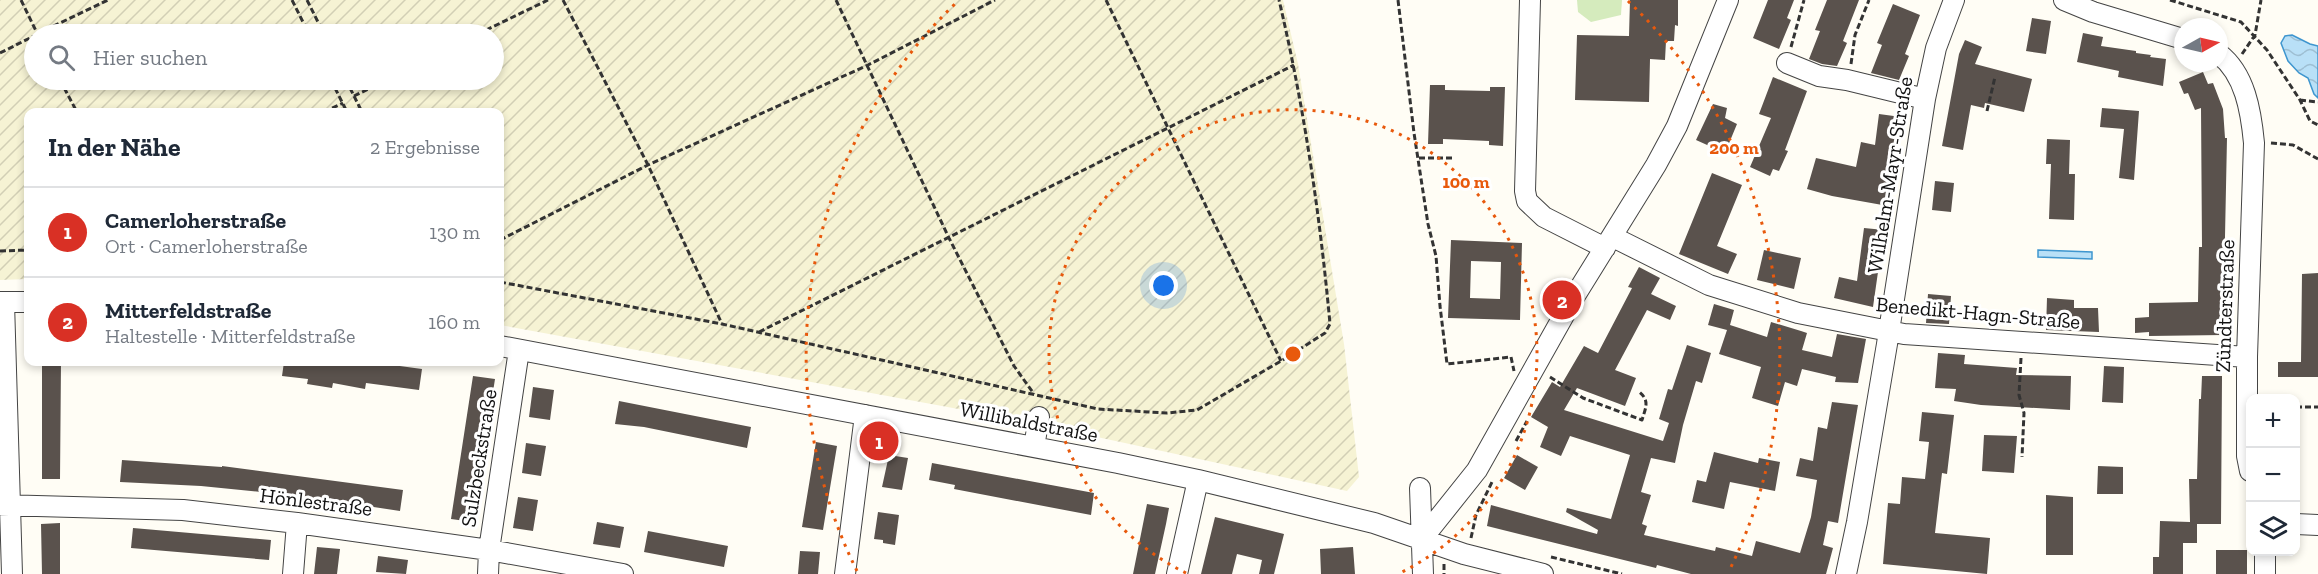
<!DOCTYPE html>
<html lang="de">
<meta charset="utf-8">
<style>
body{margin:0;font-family:"Zilla Slab",serif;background:#f2f2f3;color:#1f2937}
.controls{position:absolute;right:18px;bottom:18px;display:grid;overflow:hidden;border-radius:12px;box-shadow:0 3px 9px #0003}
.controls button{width:54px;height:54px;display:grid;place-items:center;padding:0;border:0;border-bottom:2px solid #e0e1e3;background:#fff;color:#1f2937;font:30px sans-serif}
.compass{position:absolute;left:2174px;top:18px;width:54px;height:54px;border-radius:50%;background:#fff;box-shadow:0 3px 9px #0003;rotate:82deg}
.you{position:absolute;left:1164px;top:286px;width:21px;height:21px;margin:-15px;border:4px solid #fff;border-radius:50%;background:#1a73e8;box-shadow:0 0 0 9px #1a73e833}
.badge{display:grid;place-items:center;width:39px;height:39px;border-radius:50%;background:#d93025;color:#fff;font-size:20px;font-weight:700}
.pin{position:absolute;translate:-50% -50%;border:3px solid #fff;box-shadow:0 2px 6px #0006}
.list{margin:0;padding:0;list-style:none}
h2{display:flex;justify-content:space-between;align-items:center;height:78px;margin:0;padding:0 24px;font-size:26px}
h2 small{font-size:20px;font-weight:400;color:#747a83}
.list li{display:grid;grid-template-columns:39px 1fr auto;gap:18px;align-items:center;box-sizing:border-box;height:90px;padding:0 24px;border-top:2px solid #e0e1e3}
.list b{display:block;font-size:22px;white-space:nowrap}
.list p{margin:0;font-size:20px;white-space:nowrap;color:#747a83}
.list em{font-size:20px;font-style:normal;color:#747a83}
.icon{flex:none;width:33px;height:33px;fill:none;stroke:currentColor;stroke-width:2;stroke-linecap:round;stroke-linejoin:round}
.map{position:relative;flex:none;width:2318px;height:574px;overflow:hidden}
.search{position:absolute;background:#fff;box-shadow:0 3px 9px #0003;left:24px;top:24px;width:480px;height:66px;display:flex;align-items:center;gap:15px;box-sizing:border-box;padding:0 21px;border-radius:33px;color:#747a83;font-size:22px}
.panel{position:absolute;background:#fff;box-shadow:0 3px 9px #0003;left:24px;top:108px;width:480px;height:258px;border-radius:12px}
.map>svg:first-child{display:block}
.farmland{fill:url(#farmland-furrows);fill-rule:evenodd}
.green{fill:#d5ebbd}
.water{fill:url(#water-waves);stroke:#3f96cf;stroke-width:1.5}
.building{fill:#5a524d;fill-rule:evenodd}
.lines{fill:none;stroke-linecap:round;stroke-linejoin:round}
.minor-casing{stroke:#444;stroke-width:22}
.path{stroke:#333;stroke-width:3;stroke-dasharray:6 3;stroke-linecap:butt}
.minor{stroke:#fff;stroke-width:20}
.ring{fill:none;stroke:#e8590c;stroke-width:3;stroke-dasharray:3 6}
.labels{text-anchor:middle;stroke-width:6;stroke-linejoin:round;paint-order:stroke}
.street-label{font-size:21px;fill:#111;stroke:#fff}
.centre{fill:#e8590c;stroke:#fff;stroke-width:3}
.ring-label{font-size:18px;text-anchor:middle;font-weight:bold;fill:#e8590c;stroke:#fff;stroke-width:6;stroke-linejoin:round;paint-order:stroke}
</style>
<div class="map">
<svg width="2318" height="574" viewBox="0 0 2318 574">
<defs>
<pattern id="farmland-furrows" width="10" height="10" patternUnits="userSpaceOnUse" patternTransform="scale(1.5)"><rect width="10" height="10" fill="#f6f3d4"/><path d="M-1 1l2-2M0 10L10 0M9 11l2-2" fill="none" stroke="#d2cfb5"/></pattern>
<pattern id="water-waves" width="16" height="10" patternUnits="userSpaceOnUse" patternTransform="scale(1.5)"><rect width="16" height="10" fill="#b9e0f7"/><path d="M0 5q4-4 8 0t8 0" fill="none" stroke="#9ebfd3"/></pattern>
</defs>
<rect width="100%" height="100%" fill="#fffdf5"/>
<path class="farmland" d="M0,0H1283L1298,64L1344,344L1359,477L1347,491L1060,429L1056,419L1021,414L1013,419L500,325V112H28V279L0,280ZM34,34H494V80H34Z"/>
<path class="green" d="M1577,0H1622L1621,15L1591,22L1578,12Z"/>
<path class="water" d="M2292,35L2310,44L2318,46V98L2314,94L2308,78L2299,73L2288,61L2281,43L2285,36Z
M2038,250L2092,252V259L2038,257Z"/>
<path class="building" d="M1630,0H1678V26L1675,25L1674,41H1666L1665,60L1650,59L1649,102L1575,100L1577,35L1629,36Z
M1768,0H1794L1787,18L1791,20L1779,49L1753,38Z
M1827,0H1859L1843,41L1847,43L1837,66L1822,64L1809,59L1820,31L1815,30Z
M1893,4L1920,15L1905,54L1909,56L1899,80L1871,73L1882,45L1877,43Z
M2032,18L2051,21L2046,54L2026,51Z
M2083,33L2103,37L2101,46L2136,51V53L2151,55L2150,57L2166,59L2163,86L2118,77L2119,71L2077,62Z
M1965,40L1982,47L1975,64L2032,79L2024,112L1985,103L1984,108L1971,105L1963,150L1942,146L1959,54Z
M2203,72L2208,84L2213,83L2223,109L2225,138H2227L2223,335L2149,336V332L2135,333V318L2149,317V303L2198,302L2199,247H2202L2201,108L2195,110L2188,93L2184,94L2179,82Z
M1773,77L1807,91L1785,150L1788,151L1779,171L1773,169L1770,176L1750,167L1771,118L1759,114Z
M1430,85H1445V90L1490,91V87H1505L1503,146L1489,145V141L1443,139V144H1428Z
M1713,104L1727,108L1725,118L1737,124L1725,153L1696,140Z
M2102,108L2139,111L2134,180L2119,178L2124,129L2100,127Z
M1879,114L1901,117L1888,206L1832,196L1807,189L1816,158L1856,167L1861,142L1875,145Z
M2047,139L2070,140L2069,174H2075L2074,220L2049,219L2051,164H2046Z
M1712,173L1742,185L1717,246L1737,254L1728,274L1679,254Z
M1935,181L1954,183L1951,212L1932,210Z
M1864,228L1884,230L1873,307L1834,298L1839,277L1857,281Z
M1451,240L1522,243L1520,320L1448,318ZM1471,261L1501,262L1500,299L1470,298Z
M1764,250L1801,258L1794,289L1757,280Z
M1639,267L1660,278L1651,294L1676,306L1670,320L1647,310L1615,370L1636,378L1625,406L1577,388L1564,410L1663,441L1669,423L1659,419L1668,389L1672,390L1687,345L1711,353L1702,383L1696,381L1683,425L1675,463L1651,458L1641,492L1651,495L1642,524L1647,526L1644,535L1715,551L1716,547L1752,556L1756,541L1800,553L1811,517L1817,480L1796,476L1800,458L1813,461L1818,427L1827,429L1832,402L1858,405L1838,523L1828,521L1823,545L1833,548L1826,574H1691L1657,565L1656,568L1487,526L1491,505L1597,534L1598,530L1566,512L1567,508L1611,519L1630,455L1570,436L1561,456L1540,447L1548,427L1531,417L1552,382L1560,387L1584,346L1598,353L1632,288L1628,287Z
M2318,273V377H2278V362H2301L2302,274Z
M1928,294L1951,296L1949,324L1926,323Z
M2047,298L2074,300V308H2098L2099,332L2046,330Z
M1714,304L1734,310L1730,325L1767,337L1771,322L1801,331L1807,333L1802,350L1832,357L1837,334L1866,339L1858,383L1835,382L1836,377L1802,369L1797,386L1785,382L1778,406L1752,398L1761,367L1719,354L1727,330L1708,325Z
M1938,353L1965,355L1964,364L2017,368L2016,375L2071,376L2070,410L1981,405L1954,401L1956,389L1935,388Z
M42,362H61L60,479H42Z
M284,362H370L422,369L419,390L366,383L365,389L333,383L332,388L307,384L308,379L282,376Z
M2104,366L2124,367L2123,403L2102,402Z
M473,376L495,379L490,411L483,410L480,435L486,436L473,522L451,519Z
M2202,376H2222L2221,524H2197V543H2183V574H2153V557H2159L2160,521L2190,522L2189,479H2197L2199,399H2201Z
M533,387L554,390L550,420L529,417Z
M619,401L751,427L747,448L644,427L615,424Z
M1922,412L1954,415L1947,474L1942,473L1935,533L1990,538L1987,574L1883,564L1888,503L1900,504L1902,477L1925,479L1929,442L1919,441Z
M1984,435L2017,436L2014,473L1982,471Z
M816,442L837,446L823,530L802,527Z
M526,443L546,446L541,476L522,473Z
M1714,452L1758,463L1759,458L1780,462L1775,491L1730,482L1724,509L1692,502L1697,480L1706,482Z
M889,455L908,458L902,490L882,487Z
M1517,455L1538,467L1525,490L1504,478Z
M122,460L222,467V466L403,490L400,511L301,496L201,486L120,482Z
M932,463L1094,493L1091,515L954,489L955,485L929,480Z
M2098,466L2123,467V494H2097Z
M2046,495L2073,497V555H2046Z
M518,497L538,500L533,531L513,528Z
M1147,504L1169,508L1166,524L1155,574H1133Z
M878,512L899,515L895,545L883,543V540L874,539Z
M1215,517L1284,534L1274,574H1259L1262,560L1237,554L1232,574H1201Z
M597,522L624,527L620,548L593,544Z
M60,523V574H42L41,524Z
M133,528L271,540L269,560L131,548Z
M648,531L728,546L724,567L644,552Z
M317,547L340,549L337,574H314Z
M1353,547L1355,574H1321L1320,549Z
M2216,550H2247V574H2216Z
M800,551L820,552L818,574H798Z
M378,556L408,560L406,574L376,572Z"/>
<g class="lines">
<g class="minor-casing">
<path id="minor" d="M1530,0L1525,191L1527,201L1544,217L1605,248
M2064,0L2093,12L2183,39
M2219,54C2245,74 2251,111 2254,143L2247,357V456L2250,471
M1787,63L1819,76L1847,80L1925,99
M1613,237L1709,285L1798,313L1904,334L2247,357
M0,302H28
M4,302L12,574
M500,346L1118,463L1198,480L1374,523L1464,554L1543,574
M1034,447L1039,417
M1420,488L1423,574
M0,505L183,510L297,523L489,550L623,574
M2296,524L2318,525
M1422,539L1477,470L1573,299L1656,165L1677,126L1728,0
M2265,552V574
M293,574L297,523
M488,574L489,550L519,350
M845,574L865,415
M1177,574L1198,480
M1846,574L1857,522L1887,344L1925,99L1936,48L1954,0"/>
</g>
<path class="path" d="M21,0L37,33
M292,0L309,34
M307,0L324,34
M563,0L648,165L722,324
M836,0L949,238L1014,366L1034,394
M1106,0L1281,361
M1398,0L1414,133L1428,224L1436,256L1440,306L1447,364L1511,357L1514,371
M2170,0L2241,22L2267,50L2300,100L2310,121L2318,125
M37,34L108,0
M478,34L548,0
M1791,47L1804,0
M0,53L34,36
M2242,54L2255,35L2261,0
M1851,64L1855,35L1869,0
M60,80L77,112
M331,80L347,112
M346,80L362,112
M354,96L387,80
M2300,100L2318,102
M1987,111L1995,77
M324,112L343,103
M2271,143L2293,145L2318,159
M1419,158H1453
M500,240L648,165L868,65L995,0
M0,251L28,250
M500,282L722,324L1098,409L1167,413L1197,410L1281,361L1325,333L1330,324C1320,215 1304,106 1279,0
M759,332L1294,65
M2021,358L2019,395L2024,413L2022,457
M1550,377L1583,398L1642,420C1646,407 1650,400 1638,391
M2296,407H2318
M1516,441L1527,421
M1471,538L1476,515L1493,480
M1551,557L1622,574
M1444,564V574"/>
<use href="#minor" class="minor"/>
</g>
<g class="ring">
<path d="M1186 573A244 244 0 1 1 1400 573"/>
<path d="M857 571A487 487 0 0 1 958 1M1628 1A487 487 0 0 1 1729 571"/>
</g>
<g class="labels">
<g class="street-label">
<text transform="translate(1890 175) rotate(-81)" y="7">Wilhelm-Mayr-Straße</text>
<text transform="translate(2225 306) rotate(-88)" y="7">Zündterstraße</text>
<text transform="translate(1978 313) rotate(5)" y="7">Benedikt-Hagn-Straße</text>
<text transform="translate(1029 422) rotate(11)" y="7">Willibaldstraße</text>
<text transform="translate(479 458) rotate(-81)" y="7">Sulzbeckstraße</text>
<text transform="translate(316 502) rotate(7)" y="7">Hönlestraße</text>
</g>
</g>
<circle cx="1293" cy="354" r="9" class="centre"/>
<g class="ring-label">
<text x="1734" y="154">200 m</text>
<text x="1466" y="188">100 m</text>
</g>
</svg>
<div class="controls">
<button>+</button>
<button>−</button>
<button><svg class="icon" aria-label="layers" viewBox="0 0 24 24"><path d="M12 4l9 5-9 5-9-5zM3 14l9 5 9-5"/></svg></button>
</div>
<svg class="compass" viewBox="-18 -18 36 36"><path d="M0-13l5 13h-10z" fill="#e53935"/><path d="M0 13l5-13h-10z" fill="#747a83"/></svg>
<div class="you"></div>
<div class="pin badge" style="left:879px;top:441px">1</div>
<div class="pin badge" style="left:1562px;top:300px">2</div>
<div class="search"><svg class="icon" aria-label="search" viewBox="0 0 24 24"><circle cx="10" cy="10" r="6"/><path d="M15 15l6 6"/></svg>Hier suchen</div>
<section class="panel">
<h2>In der Nähe<small>2 Ergebnisse</small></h2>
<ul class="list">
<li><span class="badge">1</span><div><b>Camerloherstraße</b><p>Ort · Camerloherstraße</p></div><em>130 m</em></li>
<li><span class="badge">2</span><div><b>Mitterfeldstraße</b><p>Haltestelle · Mitterfeldstraße</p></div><em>160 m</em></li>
</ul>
</section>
</div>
